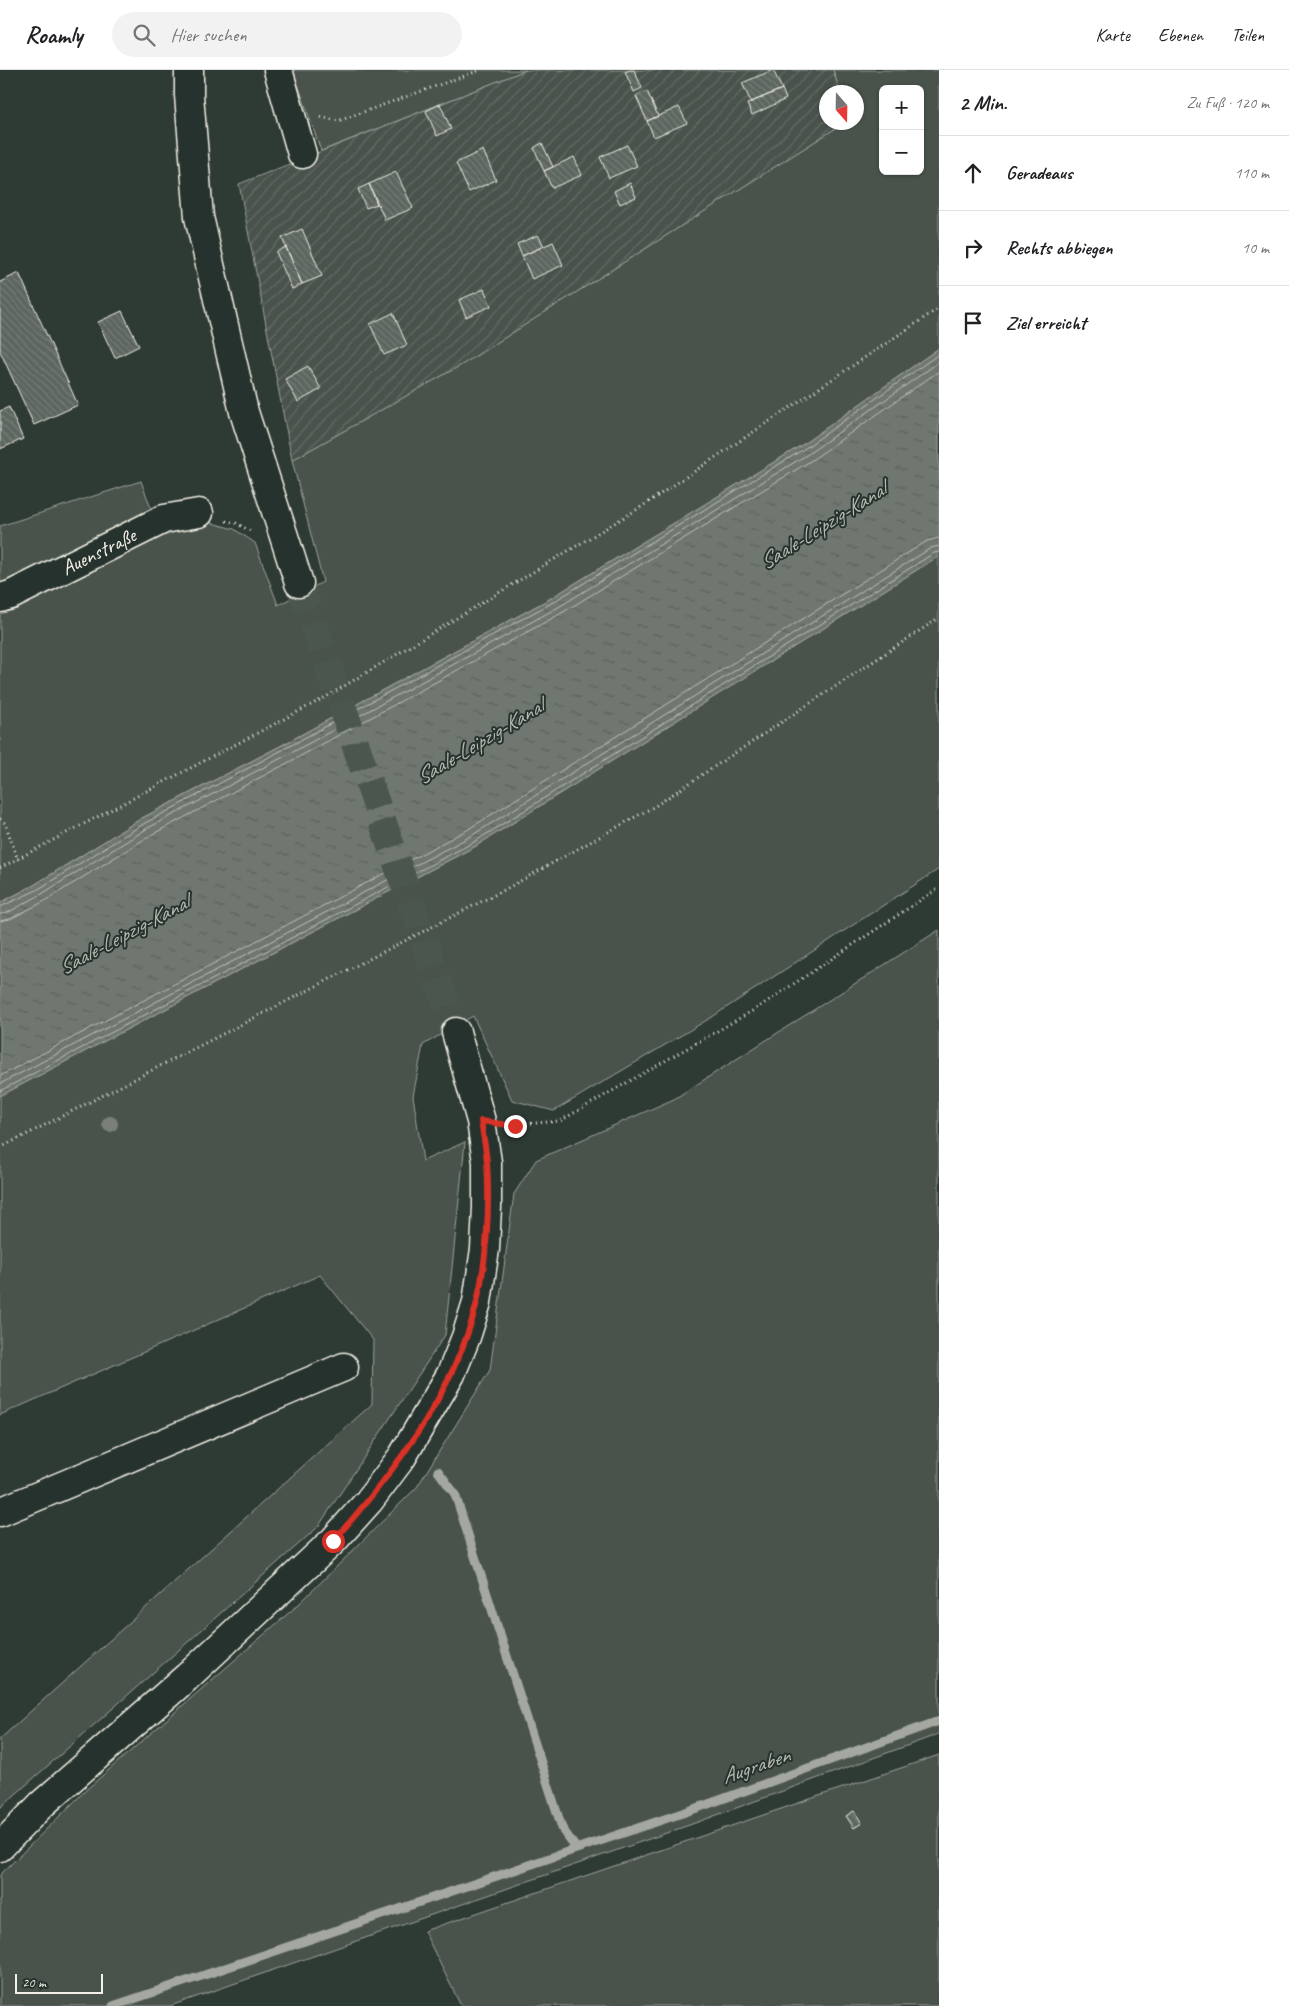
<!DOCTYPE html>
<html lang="de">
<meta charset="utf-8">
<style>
body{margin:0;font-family:Caveat,sans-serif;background:#f2f2f2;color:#202124}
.controls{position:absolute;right:15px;top:15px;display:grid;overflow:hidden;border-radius:8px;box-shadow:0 1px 4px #0004}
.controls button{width:45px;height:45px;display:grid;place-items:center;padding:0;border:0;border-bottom:1px solid #e0e0e0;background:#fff;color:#202124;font:25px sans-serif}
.compass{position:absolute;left:819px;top:15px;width:45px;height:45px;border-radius:50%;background:#fff;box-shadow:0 1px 4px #0004;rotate:160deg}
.scale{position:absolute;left:15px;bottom:12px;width:88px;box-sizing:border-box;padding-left:5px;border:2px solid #f4f1e8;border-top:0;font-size:14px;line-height:18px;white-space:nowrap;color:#f4f1e8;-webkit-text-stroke:4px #26332d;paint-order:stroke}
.stop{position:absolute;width:15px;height:15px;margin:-11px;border:4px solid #d93025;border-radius:50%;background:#fff}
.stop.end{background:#d93025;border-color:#fff;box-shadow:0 1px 5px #0008}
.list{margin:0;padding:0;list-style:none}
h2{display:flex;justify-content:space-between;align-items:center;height:65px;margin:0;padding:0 20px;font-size:21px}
h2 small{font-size:16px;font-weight:400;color:#757577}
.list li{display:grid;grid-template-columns:32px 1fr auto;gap:15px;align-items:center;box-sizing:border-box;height:75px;padding:0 20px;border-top:1px solid #e0e0e0}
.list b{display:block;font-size:19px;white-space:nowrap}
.list em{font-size:16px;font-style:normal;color:#757577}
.icon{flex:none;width:28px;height:28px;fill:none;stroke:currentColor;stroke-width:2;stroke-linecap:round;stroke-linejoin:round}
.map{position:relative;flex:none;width:939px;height:1936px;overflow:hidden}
header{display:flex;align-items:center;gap:30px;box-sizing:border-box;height:70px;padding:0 25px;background:#fff;border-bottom:1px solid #e0e0e0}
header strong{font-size:24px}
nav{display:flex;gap:28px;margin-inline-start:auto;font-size:18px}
.search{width:350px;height:45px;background:#f2f2f2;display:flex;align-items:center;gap:12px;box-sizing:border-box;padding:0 18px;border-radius:28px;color:#757577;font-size:19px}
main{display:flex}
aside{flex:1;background:#fff}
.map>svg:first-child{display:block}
.grass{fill:#48524c;stroke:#9ea29a;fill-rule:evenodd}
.garden{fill:url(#garden-furrows);stroke:#9ea29a}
.water{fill:url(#water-ripples);stroke:#a4a8a0}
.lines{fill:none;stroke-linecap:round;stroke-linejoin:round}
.shore{stroke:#bfc0b8;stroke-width:1}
.stream{stroke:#a4a8a0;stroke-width:9}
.building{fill:url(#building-back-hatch);stroke:#f4f1e8}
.minor-tunnel{stroke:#4c564f;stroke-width:28;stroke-dasharray:28 14;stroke-linecap:butt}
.minor-casing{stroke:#f4f1e8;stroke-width:31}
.path{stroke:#f4f1e8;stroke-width:3;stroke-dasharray:1 4;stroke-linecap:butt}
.minor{stroke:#26332d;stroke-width:28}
.tree{fill:#7a8079}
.route{stroke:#d93025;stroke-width:6}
.labels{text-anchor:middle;stroke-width:4;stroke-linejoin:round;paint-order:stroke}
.street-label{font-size:21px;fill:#f4f1e8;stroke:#26332d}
.water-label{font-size:22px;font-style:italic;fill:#b8bab2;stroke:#26332d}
</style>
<header>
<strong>Roamly</strong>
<div class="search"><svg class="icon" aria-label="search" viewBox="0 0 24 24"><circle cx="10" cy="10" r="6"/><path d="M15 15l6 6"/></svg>Hier suchen</div>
<nav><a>Karte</a><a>Ebenen</a><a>Teilen</a></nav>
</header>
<main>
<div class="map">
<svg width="939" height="1936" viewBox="0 0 939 1936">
<defs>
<pattern id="garden-furrows" width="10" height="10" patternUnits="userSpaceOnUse" patternTransform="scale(1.25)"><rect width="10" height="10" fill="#48524c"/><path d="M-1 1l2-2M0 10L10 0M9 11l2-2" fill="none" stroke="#636b66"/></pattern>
<pattern id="water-ripples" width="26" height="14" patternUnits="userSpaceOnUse" patternTransform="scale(1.25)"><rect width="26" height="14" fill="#6f7770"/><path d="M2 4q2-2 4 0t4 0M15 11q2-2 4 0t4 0" fill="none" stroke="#5c605b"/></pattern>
<pattern id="building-back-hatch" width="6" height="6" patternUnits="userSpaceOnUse" patternTransform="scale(1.25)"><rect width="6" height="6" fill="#5c655e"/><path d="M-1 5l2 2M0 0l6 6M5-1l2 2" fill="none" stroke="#747c75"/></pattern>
</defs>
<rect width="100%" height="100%" fill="#2e3b34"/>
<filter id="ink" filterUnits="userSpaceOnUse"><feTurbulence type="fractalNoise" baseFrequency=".02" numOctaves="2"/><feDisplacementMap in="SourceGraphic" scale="10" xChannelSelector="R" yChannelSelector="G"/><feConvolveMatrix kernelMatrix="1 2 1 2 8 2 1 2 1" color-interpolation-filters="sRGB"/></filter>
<g filter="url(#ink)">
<path class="grass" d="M293,0H526L321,81Z
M833,0H939V278L802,375L551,528L286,673L142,748L34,815L0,833V540L175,455L208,452L234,459L255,473L278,535L323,512L292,390L463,294L844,53L856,52V22H840ZM883,19H920V101H883Z
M141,411L152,441L0,519V456Z
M939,486V799L712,947L554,1041L512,1030L473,946L423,975L413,1026L423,1091L465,1072L445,1265L318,1457L0,1738V1669L372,1334L373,1270L320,1205L0,1345V1026L476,776Z
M939,860V1664L695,1753L170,1936H0V1805L87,1719L299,1534L417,1417L490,1300L514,1124L536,1090L674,1029Z
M939,1685V1936H461L424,1861Z"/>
<path class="garden" d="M526,0H833L840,22H826V52L844,53L463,294L292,390L239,114Z"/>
<path class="water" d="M939,278V486L476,776L0,1026V833L34,815L142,748L286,673L551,528L802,375Z"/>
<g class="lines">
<path class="shore" d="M0,837L37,820L145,753L288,677L553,532L804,379L939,284
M0,844L7,843L40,825L148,758L291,683L557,538L808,384L939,292
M0,851L10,849L43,832L151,765L295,689L560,544L812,390L939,301
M0,1006L467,760L927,471L939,468
M0,1014L471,766L931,478L939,476
M0,1021L474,772L934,483L939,482"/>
<path class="stream" d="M438,1401L455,1424L562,1758L576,1778
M113,1936L700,1737L939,1651"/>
</g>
<path class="building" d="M630,0H634L642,18L634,22L625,2Z
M773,0L782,19L751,32L742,13Z
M782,19L786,29L752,45L747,34Z
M647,21L658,46L647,51L636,26Z
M440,34L451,59L437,66L426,41Z
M679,37L687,53L654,67L647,51Z
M542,73L553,97L544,101L534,78Z
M627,75L637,96L609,108L600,87Z
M483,80L496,110L469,122L456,93Z
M574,87L582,105L552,118L544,101Z
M396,102L413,138L385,150L369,114Z
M630,113L636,127L620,134L614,121Z
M369,114L377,134L366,138L358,119Z
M302,159L322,206L302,214L282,168Z
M538,165L544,176L522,186L517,174Z
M553,172L563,195L532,209L522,186Z
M286,177L302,214L292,219L276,182Z
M19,203L78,335L34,355L0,281V212Z
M484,219L491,236L466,247L459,230Z
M122,241L139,276L115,288L98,252Z
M393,243L407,275L384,285L370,254Z
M308,296L321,319L298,332L285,309Z
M9,337L23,369L0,379V341Z
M854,1741L862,1753L854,1758L846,1746Z"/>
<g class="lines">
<path class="minor-tunnel" d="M299,513L456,962"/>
<g class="minor-casing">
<g id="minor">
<path d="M189,0V25L199,147L244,342L299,513"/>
<path d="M278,0L302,84"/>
<path id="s1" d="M0,528L11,525L164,449L199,443"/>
<path d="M0,1442L344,1297"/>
<path d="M0,1777L41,1735L187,1607L333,1471L369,1431L402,1387L451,1304L466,1267L477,1232L485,1179L487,1137V1092L481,1051L456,962"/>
</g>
</g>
<path class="path" d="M321,47L338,51L481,0
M226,451L236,453L252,462
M0,749L5,753L18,790
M0,798L326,627L641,437L939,238
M511,1055L560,1051L754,940L939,818
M0,1078L504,820L655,736L939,548"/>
<use href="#minor" class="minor"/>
</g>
<circle class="tree" cx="110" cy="1054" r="8"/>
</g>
<g class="lines" filter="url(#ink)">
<path class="route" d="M333,1471C394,1403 455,1322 477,1232C487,1190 490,1136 487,1092C486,1079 483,1065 481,1051L515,1056"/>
</g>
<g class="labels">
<g class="street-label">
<text dy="7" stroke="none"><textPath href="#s1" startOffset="109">Auenstraße</textPath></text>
</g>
<g class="water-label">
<text transform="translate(822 455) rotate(-32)" y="8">Saale-Leipzig-Kanal</text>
<text transform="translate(479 671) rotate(-31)" y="8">Saale-Leipzig-Kanal</text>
<text transform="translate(123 864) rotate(-28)" y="8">Saale-Leipzig-Kanal</text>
<text transform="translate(755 1695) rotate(-19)" y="8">Augraben</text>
</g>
</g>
</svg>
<div class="controls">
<button>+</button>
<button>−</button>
</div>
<svg class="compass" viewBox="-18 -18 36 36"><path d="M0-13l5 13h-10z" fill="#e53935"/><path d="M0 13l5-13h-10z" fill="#757577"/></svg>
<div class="scale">20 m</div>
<div class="stop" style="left:333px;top:1471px"></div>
<div class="stop end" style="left:515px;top:1056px"></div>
</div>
<aside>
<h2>2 Min.<small>Zu Fuß · 120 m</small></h2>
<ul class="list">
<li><svg class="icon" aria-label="ahead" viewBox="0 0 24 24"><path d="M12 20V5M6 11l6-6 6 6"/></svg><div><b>Geradeaus</b></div><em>110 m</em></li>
<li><svg class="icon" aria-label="right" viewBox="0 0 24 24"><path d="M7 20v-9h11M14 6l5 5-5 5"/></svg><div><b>Rechts abbiegen</b></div><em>10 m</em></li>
<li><svg class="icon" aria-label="arrive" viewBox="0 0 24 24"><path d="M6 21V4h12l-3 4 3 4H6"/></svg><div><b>Ziel erreicht</b></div></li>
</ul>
</aside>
</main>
